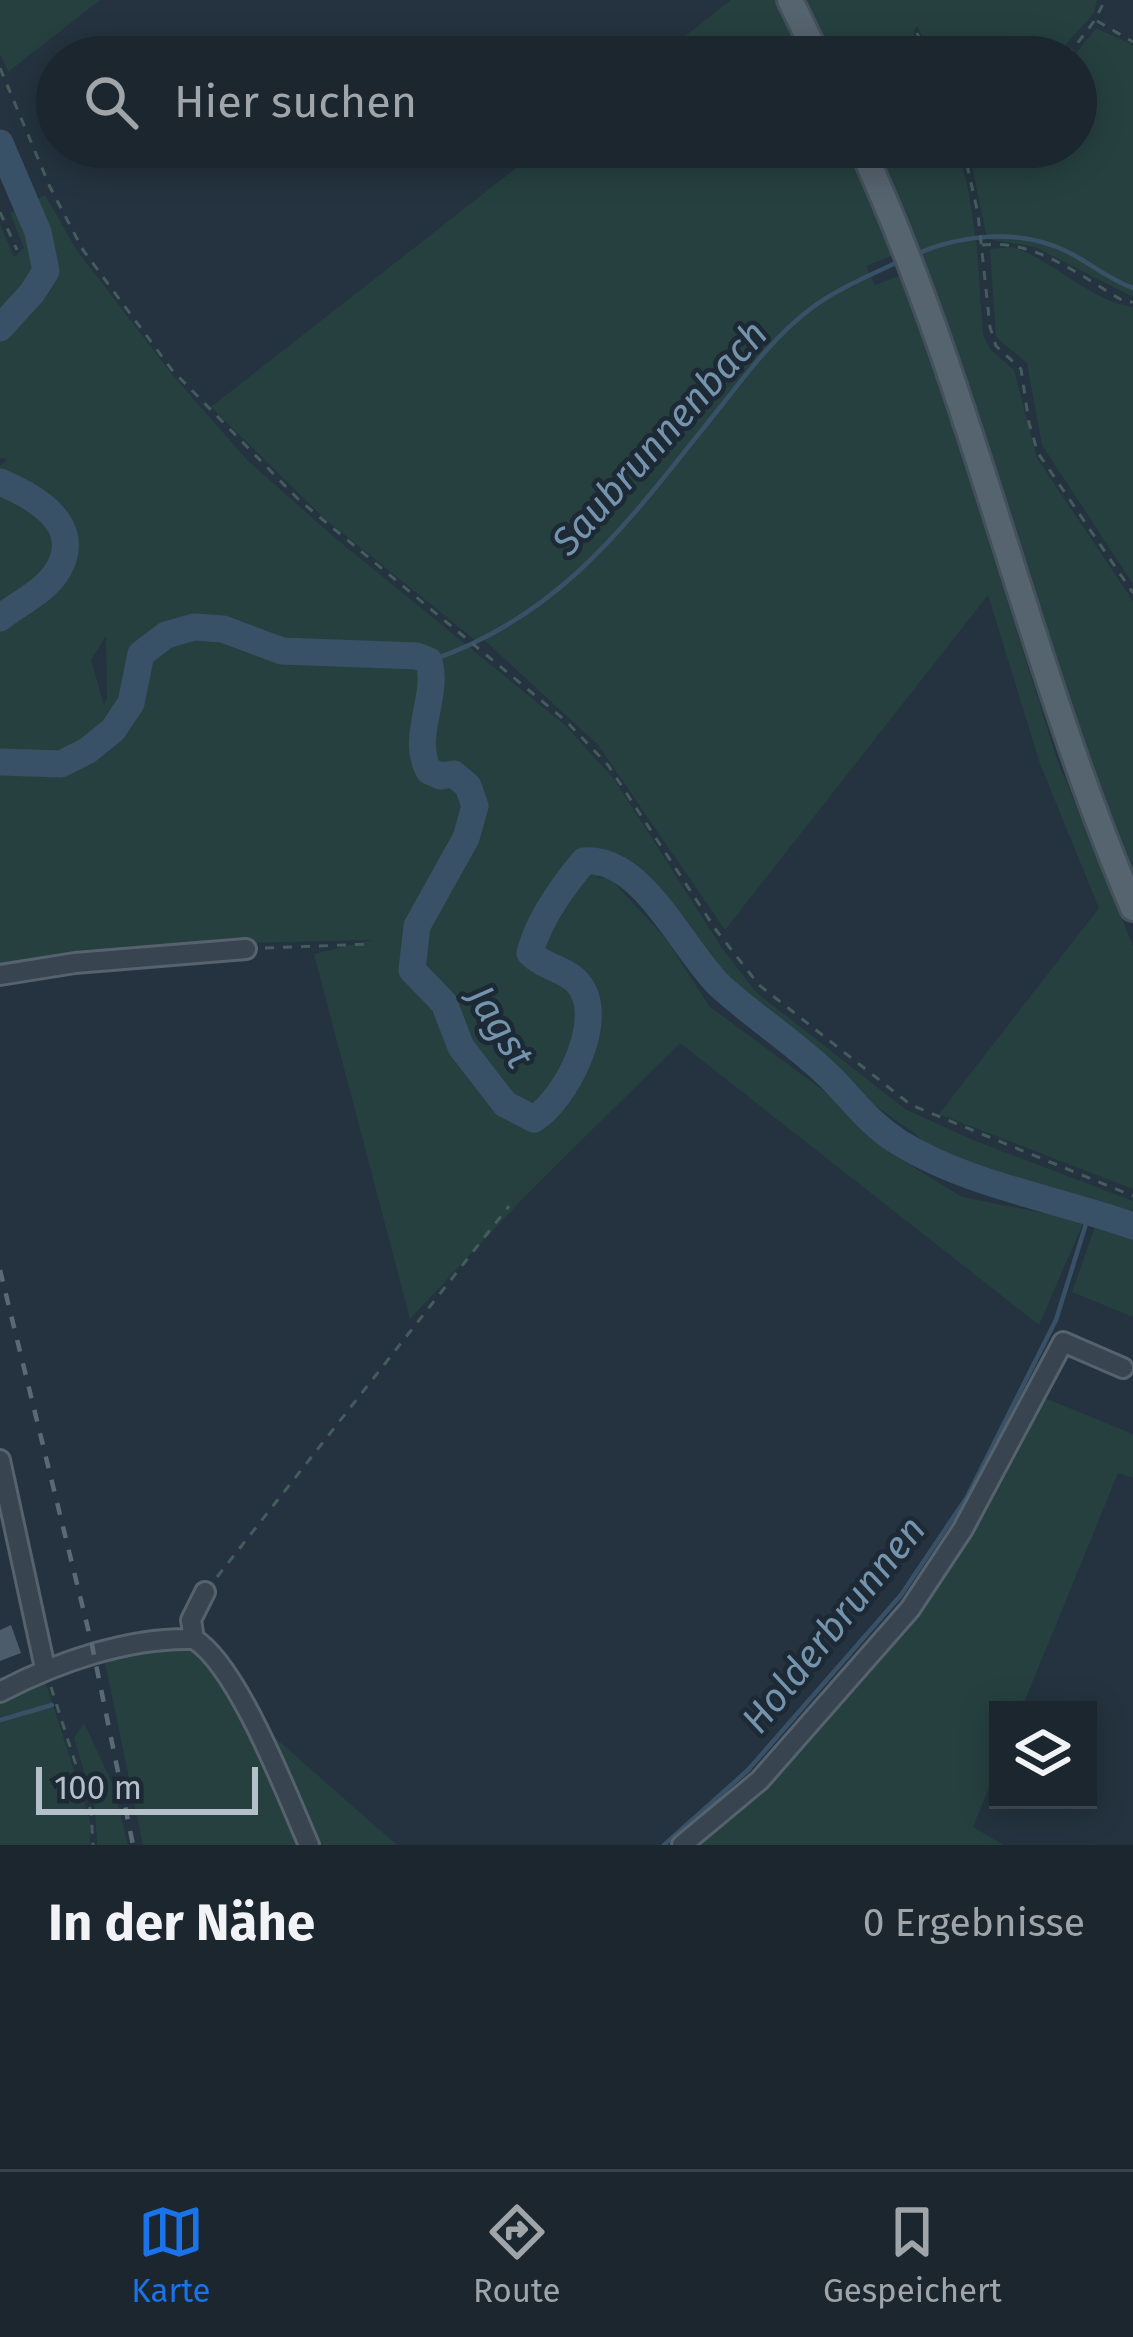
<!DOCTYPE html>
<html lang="de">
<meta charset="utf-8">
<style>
body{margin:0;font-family:"Fira Sans",sans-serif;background:#242e37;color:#f1f3f6}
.controls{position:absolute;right:36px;bottom:36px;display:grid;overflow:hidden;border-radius:0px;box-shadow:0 6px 30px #0003}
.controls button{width:108px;height:108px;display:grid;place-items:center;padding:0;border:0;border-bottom:3px solid #39434b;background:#1b262f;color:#f1f3f6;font:60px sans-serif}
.scale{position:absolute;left:36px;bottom:30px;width:222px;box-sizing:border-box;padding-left:12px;border:6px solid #b4bfca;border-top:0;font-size:33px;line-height:42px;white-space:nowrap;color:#b4bfca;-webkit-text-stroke:9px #1d2934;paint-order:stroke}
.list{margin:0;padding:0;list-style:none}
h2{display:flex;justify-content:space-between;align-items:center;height:156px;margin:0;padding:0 48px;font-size:51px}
h2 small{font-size:39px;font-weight:400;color:#a0a5aa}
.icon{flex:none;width:66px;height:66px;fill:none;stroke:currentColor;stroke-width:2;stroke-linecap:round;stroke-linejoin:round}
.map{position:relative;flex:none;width:1133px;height:1845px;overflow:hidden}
.search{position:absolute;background:#1b262f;box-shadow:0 6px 30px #0003;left:36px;right:36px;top:36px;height:132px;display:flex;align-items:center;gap:30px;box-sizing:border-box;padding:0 42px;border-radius:66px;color:#a0a5aa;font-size:45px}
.sheet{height:324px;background:#1b262f}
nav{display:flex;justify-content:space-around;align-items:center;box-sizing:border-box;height:168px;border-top:3px solid #39434b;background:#1b262f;font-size:33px;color:#a0a5aa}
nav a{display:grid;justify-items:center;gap:6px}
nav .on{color:#1a73e8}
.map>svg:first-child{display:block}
.green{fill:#264040;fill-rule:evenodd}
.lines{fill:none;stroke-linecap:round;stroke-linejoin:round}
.stream{stroke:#385166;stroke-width:4.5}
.river{stroke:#385166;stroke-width:27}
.building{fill:#4d5c6a}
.minor-casing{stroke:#56626d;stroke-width:24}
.major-casing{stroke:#44505b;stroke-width:30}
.path{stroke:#445c5c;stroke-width:3;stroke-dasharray:9 9;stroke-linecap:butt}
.minor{stroke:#38444f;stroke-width:18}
.major{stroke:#56646f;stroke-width:24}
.rail{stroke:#5a6976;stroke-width:4.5;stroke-dasharray:12 12;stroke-linecap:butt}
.labels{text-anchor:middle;stroke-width:9;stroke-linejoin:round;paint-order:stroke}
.water-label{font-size:39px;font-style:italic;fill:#7494ad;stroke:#1d2934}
</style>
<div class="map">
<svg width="1133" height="1845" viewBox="0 0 1133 1845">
<rect width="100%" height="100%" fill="#24333f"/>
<path class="green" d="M0,0H100L8,72L0,54Z
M731,0H776L804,57H658Z
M798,0H1097L1094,13L1055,57H932L917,26L913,32L923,57H824Z
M1096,28L1133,45V297L1035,247L987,239L968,147H1076V57H1073Z
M543,147H846L892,256L866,266L875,285L901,275L940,387L1057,759L1133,946V1189L939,1114L1099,908L1040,764L988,595L725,930L598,745L481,637L475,640L325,519L211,407Z
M866,147H957L968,188L977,248L983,334L990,349L1014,370L1037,458L1133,601V887Z
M45,195L76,249L170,372L248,461L334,537L566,726L614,779L722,948L757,993L905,1109L973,1140L1133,1201V1215L928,1151L918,1136L856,1092L721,977L650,882L621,857L607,859L598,878L609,877L666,939L709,1006L847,1108L889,1152L962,1197L1084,1221L1039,1325L680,1043L526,1195L410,1319L314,954L373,940L242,943L0,968V466L7,459L0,458V224L14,257L24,248L10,213ZM106,636L107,699L104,705L91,660Z
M1012,247C1054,260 1090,301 1133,307V584L1042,445L1027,363L996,337L990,249Z
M1098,1218L1133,1231V1317L1072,1292Z
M1042,1397L1133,1434V1478L1118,1473L1021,1710H998V1766L973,1827L1004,1845H690C802,1752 901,1646 978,1521C1002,1482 1021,1438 1042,1397Z
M185,1645L210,1655L239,1707L298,1845H143L104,1658L160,1646Z
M45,1680L90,1820V1845H0V1701Z
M84,1723L113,1785L128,1845H97L95,1808L74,1738Z
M265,1729L397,1845H316Z"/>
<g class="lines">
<path class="stream" d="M914,255C961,234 1021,228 1068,252C1090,263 1110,280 1133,288
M429,661C567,615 635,512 722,405C748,372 775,336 809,310C835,290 868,276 898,262
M0,1720L52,1705
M664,1845L748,1770L901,1595L967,1497L1056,1320L1090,1211"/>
<path class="river" d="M0,143L38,232L46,271L32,293L0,328
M0,482C36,497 84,525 58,570C46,591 19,603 0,618
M0,762L61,764L87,751L113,730L131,703L141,654L166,635L194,627L223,629L282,651L417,656L429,661C439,698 410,737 429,771L441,776L454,774L468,786L475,806L466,838L417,926L412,970L444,1003L461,1047L505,1104L534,1119C566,1099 608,1018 578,983C566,969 543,967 530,953C538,921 563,886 584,861C643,856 683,951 720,986C756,1019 800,1046 833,1080C857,1105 869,1123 900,1143C968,1185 1058,1199 1133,1226"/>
</g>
<path class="building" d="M11,1625L21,1653L0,1661V1630Z"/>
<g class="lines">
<g class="minor-casing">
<path id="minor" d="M0,975L75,963L246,949
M0,1460L45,1668
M194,1639L191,1620L205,1592
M0,1692C57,1662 129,1637 194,1639C238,1666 287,1795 309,1845
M682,1845L760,1780L910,1609L963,1529L1063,1342L1123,1368"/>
</g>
<g class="major-casing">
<path id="major" d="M790,0L818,57
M861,147C974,392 1027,660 1133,908"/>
</g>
<path class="path" d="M1097,21L1133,42
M917,33L928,57
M1067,57L1095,20L1105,0
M0,68L50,187L83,250L172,370L299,500L566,721L608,765L716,930L759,985L911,1105L1133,1196
M963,147L978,214L990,327L996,346L1021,369L1029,423L1038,453L1133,593
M0,212L17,250
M982,245C1036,239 1080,276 1125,302H1133
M265,948L371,944
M217,1577L509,1206
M51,1687L91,1812L93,1845"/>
<use href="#minor" class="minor"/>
<use href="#major" class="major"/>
<path class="rail" d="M0,1270L92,1645L133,1845"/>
</g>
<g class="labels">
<g class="water-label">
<text transform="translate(659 437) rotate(-48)" y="14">Saubrunnenbach</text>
<text transform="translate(501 1026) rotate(58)" y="14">Jagst</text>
<text transform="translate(833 1624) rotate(-51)" y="14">Holderbrunnen</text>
</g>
</g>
</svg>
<div class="controls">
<button><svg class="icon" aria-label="layers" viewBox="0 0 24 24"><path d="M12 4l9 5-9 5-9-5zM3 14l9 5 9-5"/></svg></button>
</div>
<div class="scale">100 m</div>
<div class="search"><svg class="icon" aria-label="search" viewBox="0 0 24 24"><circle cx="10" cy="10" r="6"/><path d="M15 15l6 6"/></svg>Hier suchen</div>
</div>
<section class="sheet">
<h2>In der Nähe<small>0 Ergebnisse</small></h2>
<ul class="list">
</ul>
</section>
<nav>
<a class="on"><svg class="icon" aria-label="map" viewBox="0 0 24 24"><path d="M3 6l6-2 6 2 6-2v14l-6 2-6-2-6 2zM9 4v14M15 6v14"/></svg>Karte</a>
<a><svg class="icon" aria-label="directions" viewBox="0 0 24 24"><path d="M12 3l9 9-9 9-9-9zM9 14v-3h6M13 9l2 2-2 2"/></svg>Route</a>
<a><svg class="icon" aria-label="saved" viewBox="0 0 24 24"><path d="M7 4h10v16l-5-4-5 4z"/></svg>Gespeichert</a>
</nav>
